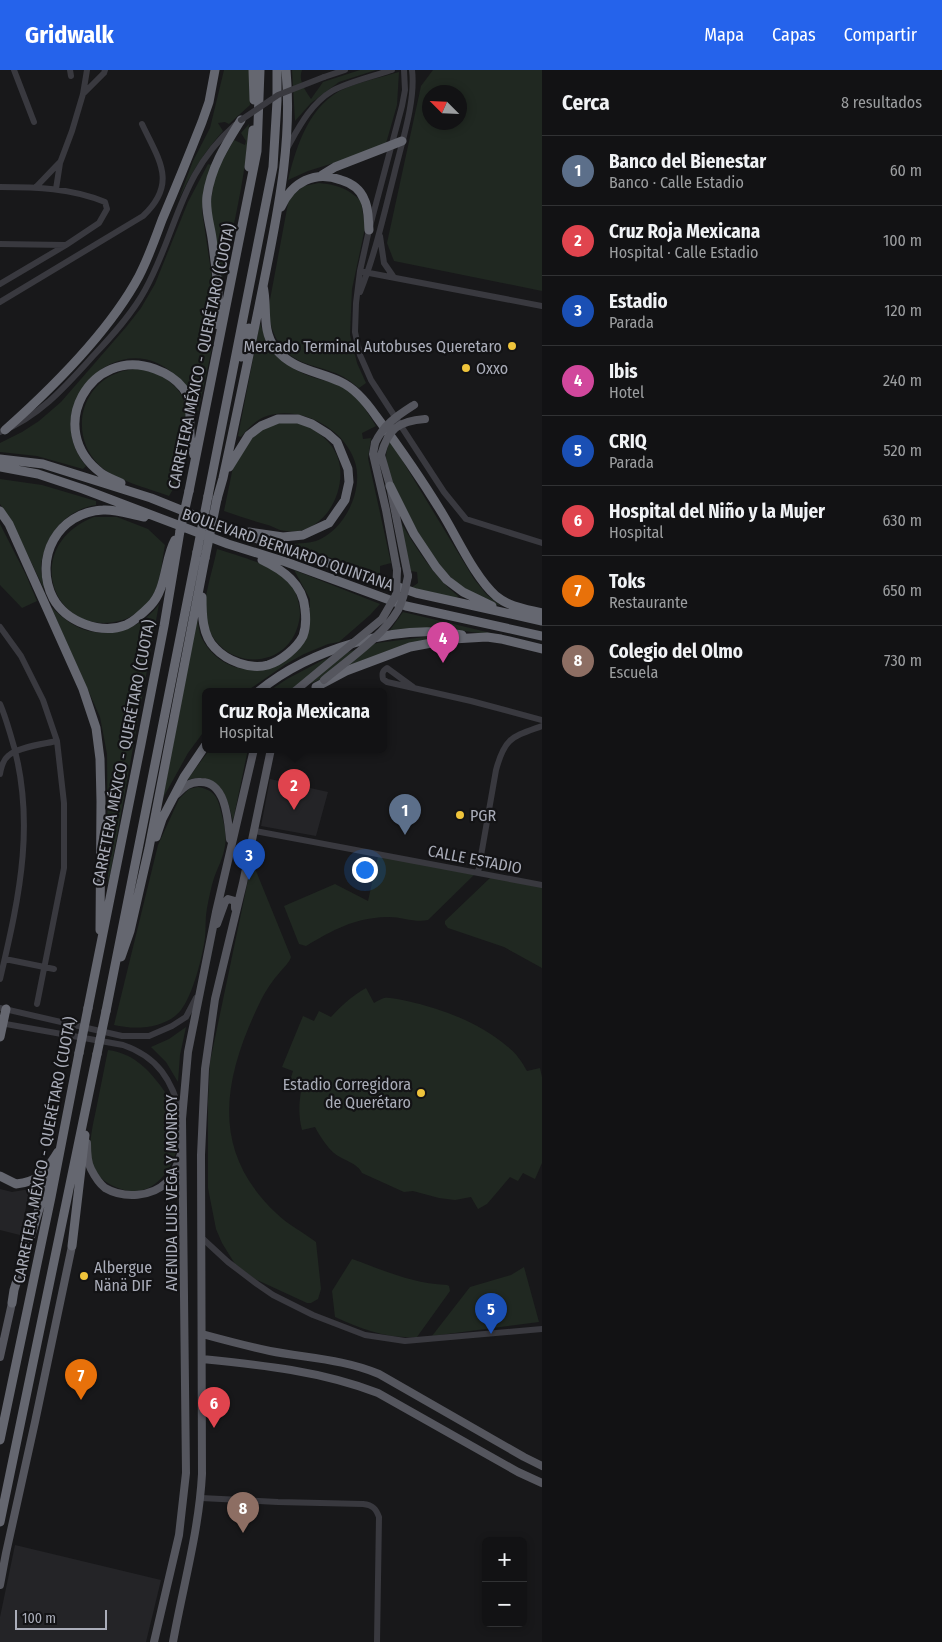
<!DOCTYPE html>
<html lang="es">
<meta charset="utf-8">
<style>
body{margin:0;font-family:"Fira Sans Condensed",sans-serif;background:#1f2022;color:#f1f3f6}
.controls{position:absolute;right:15px;bottom:15px;display:grid;overflow:hidden;border-radius:8px;box-shadow:0 2px 8px #0003}
.controls button{width:45px;height:45px;display:grid;place-items:center;padding:0;border:0;border-bottom:1px solid #313234;background:#121214;color:#f1f3f6;font:25px sans-serif}
.compass{position:absolute;left:422px;top:15px;width:45px;height:45px;border-radius:50%;background:#121214;box-shadow:0 2px 8px #0003;rotate:294deg}
.scale{position:absolute;left:15px;bottom:12px;width:92px;box-sizing:border-box;padding-left:5px;border:2px solid #aaadb9;border-top:0;font-size:14px;line-height:18px;white-space:nowrap;color:#aaadb9;-webkit-text-stroke:4px #131315;paint-order:stroke}
.you{position:absolute;left:364px;top:799px;width:18px;height:18px;margin:-12px;border:4px solid #fff;border-radius:50%;background:#1a73e8;box-shadow:0 0 0 8px #1a73e833}
.badge{display:grid;place-items:center;width:32px;height:32px;border-radius:50%;background:#2563eb;color:#fff;font-size:16px;font-weight:700}
.pin{position:absolute;translate:-50% -41px;filter:drop-shadow(0 1px 2px #0008)}
.pin::after{content:'';position:absolute;top:26px;width:18px;height:15px;background:inherit;clip-path:polygon(0 0,100% 0,50% 100%)}
.popup{position:absolute;left:202px;top:618px;width:185px;height:65px;box-sizing:border-box;display:grid;place-content:center;border-radius:8px;background:#121214;filter:drop-shadow(0 1px 4px #0005);font-size:16px;white-space:nowrap;color:#9c9ea0}
.popup b{font-size:19px;color:#f1f3f6}
.popup::after{content:'';position:absolute;left:50%;top:100%;margin-left:-10px;border:10px solid transparent;border-top-color:#121214}
.list{margin:0;padding:0;list-style:none}
h2{display:flex;justify-content:space-between;align-items:center;height:65px;margin:0;padding:0 20px;font-size:21px}
h2 small{font-size:16px;font-weight:400;color:#9c9ea0}
.list li{display:grid;grid-template-columns:32px 1fr auto;gap:15px;align-items:center;box-sizing:border-box;height:70px;padding:0 20px;border-top:1px solid #313234}
.list b{display:block;font-size:19px;white-space:nowrap}
.list p{margin:0;font-size:16px;white-space:nowrap;color:#9c9ea0}
.list em{font-size:16px;font-style:normal;color:#9c9ea0}
.map{position:relative;flex:none;width:542px;height:1572px;overflow:hidden}
header{display:flex;align-items:center;gap:30px;box-sizing:border-box;height:70px;padding:0 25px;background:#2563eb;color:#fff}
header strong{font-size:24px}
nav{display:flex;gap:28px;margin-inline-start:auto;font-size:18px}
main{display:flex}
aside{flex:1;background:#121214}
.map>svg:first-child{display:block}
.built{fill:#242427}
.green{fill:#202821;fill-rule:evenodd}
.lines{fill:none;stroke-linecap:round;stroke-linejoin:round}
.minor{stroke:#39393f;stroke-width:6}
.major{stroke:#55565e;stroke-width:8}
.highway{stroke:#656770;stroke-width:9}
.minor-bridge{stroke:#39393f;stroke-width:6}
.major-bridge{stroke:#55565e;stroke-width:8}
.highway-bridge{stroke:#656770;stroke-width:9}
.poi-dot{fill:#efc43b;stroke:#131315;stroke-width:2}
.labels{text-anchor:middle;stroke-width:4.5;stroke-linejoin:round;paint-order:stroke}
.poi-label{font-size:16px;fill:#aaadb9;stroke:#131315;text-anchor:start}
.street-label{font-size:16px;fill:#aaadb9;stroke:#131315}
</style>
<header>
<strong>Gridwalk</strong>
<nav><a>Mapa</a><a>Capas</a><a>Compartir</a></nav>
</header>
<main>
<div class="map">
<svg width="542" height="1572" viewBox="0 0 542 1572">
<rect width="100%" height="100%" fill="#18181a"/>
<path class="built" d="M270,709L328,722L316,766L261,756Z
M0,1119L12,1122L30,1119L20,1165L0,1160Z
M15,1475L161,1510L146,1572H0V1547Z"/>
<path class="green" d="M224,0H249L250,35L229,54L225,52L218,53L223,61C204,82 190,105 178,131L193,91L210,58Z
M292,0H302C298,11 305,20 311,29L323,12L360,0H376L339,12L311,33L295,51Z
M433,0H542V221L394,191L387,173L421,16ZM430,22H460V52H430Z
M399,2L397,35L385,77L308,101L288,110C297,74 310,33 346,18C363,11 382,7 399,2Z
M249,54C246,108 232,161 221,214L210,136L215,107L220,95L234,70L245,75L246,71L241,63Z
M208,94L211,95L204,119L202,141L215,228L212,278L198,342C194,327 187,317 176,306C120,251 36,335 86,396L83,399L37,386L0,382V373L22,362L39,351L61,332L127,256L141,238L155,214L188,132Z
M319,113C338,115 347,118 361,131L365,158L352,219L350,265L357,293L366,313L359,318C351,312 343,305 332,302C322,298 312,296 302,292C279,282 268,259 269,235L289,128L304,116Z
M260,253C270,283 285,298 315,308C325,311 335,312 344,318C359,327 367,342 376,356L362,363L363,369L371,368L368,388L391,493L380,496V506L293,474C300,473 309,473 316,471C344,461 364,421 355,392C344,357 298,334 264,347C255,351 247,359 241,367L238,366Z
M135,299C164,301 188,320 189,351C189,361 185,372 183,382C180,401 180,409 169,426C148,418 114,410 99,395C69,365 80,315 120,302C124,300 130,300 135,299Z
M279,352C286,352 295,351 302,353C306,354 311,358 315,361C328,369 338,381 340,397C344,427 321,466 286,461C280,461 274,457 268,455C253,451 239,446 224,441L234,392L254,363Z
M390,370L474,509L487,525L501,536C491,533 481,530 472,524C440,504 420,468 403,435C396,420 387,405 386,388C386,381 388,376 390,370Z
M0,409L42,415L96,431V435C65,440 45,465 41,496C41,503 43,512 44,519L11,450L0,434Z
M94,447H117L148,459L165,475C162,490 161,509 154,523C148,535 135,546 123,550C53,571 19,476 94,447Z
M400,451C416,478 434,507 458,526L456,530L411,518L418,513L417,502L411,501Z
M0,454L26,505L37,531L22,538L0,515Z
M217,479C239,486 274,495 290,512C296,520 300,535 300,545C293,610 203,601 205,535C206,519 214,495 217,479Z
M294,500L380,534L370,545L339,572L328,574L304,584L286,594L247,621H205V660L188,683L163,728L197,548C198,553 199,559 200,564C207,582 226,598 246,599C255,600 265,597 274,596L309,556L310,529Z
M159,534L108,816L107,684L100,647L51,537C58,543 64,549 72,554C102,572 140,561 159,534Z
M403,542L508,567L449,559L390,560Z
M440,565L439,568L376,587L292,621H269L287,609L323,590L377,573Z
M210,679H248L233,751C227,725 219,701 187,710Z
M198,717C214,720 218,727 221,742C224,753 227,765 225,776C223,788 218,797 214,808C211,817 209,828 207,838C205,848 206,858 205,868C202,889 193,924 181,940C166,959 135,960 114,955L158,775L179,729L189,719Z
M378,786L475,804L428,850C415,853 400,846 386,847C354,848 333,860 306,876L299,874L284,836L335,814L368,831Z
M252,791L291,887C289,893 284,897 280,902C272,911 266,920 261,930C224,1006 208,1079 276,1143C288,1155 303,1162 316,1172L321,1219L318,1229L311,1233H307L255,1209L235,1194L222,1173L216,1159L208,1118V1031L210,992Z
M491,807L542,817V898L504,877L448,858L445,854V851Z
M366,918L374,933C377,931 381,929 384,928C391,927 400,930 407,931C443,939 480,953 508,977C516,983 522,992 527,1001L540,998L542,1007V1093L535,1109L523,1103L518,1111L510,1107L487,1134L478,1139L471,1127L455,1130L439,1128L413,1121L404,1122L362,1103C358,1093 342,1090 334,1083C326,1076 320,1066 315,1057L302,1060C298,1044 299,1031 302,1016L290,1011L293,1001L282,997L303,946L314,951L319,941L331,947C342,935 352,926 366,918Z
M186,957L180,985L178,1012L166,992L151,977L169,969Z
M108,980C133,984 145,996 160,1015C165,1022 171,1030 174,1038C184,1065 177,1100 152,1116C135,1128 104,1117 95,1100C92,1096 91,1087 90,1082C90,1067 93,1054 96,1040C100,1020 104,1000 108,980Z
M352,1189C386,1201 410,1213 447,1215L449,1216L450,1221L417,1267C388,1269 361,1259 335,1247L332,1221Z
M524,1197L539,1252L432,1266L470,1217L511,1205Z"/>
<g class="lines">
<path class="minor" d="M14,0L34,52
M70,0L71,6
M404,0L405,20L402,36L369,160L360,201L356,233L355,262L360,285L371,310L444,422L466,449L542,473
M324,7L345,0
M83,24L104,3L105,0
M286,80C298,59 310,34 332,21C345,13 376,5 392,0
M0,117C36,117 71,118 105,132L107,139L99,153L66,175L0,214
M36,117L59,93
M56,119L60,93L72,61L83,24L87,0
M380,166L384,193L393,206
M0,174L65,175
M364,202L542,236
M360,222C375,185 384,144 394,105C401,75 416,31 412,0
M0,232L143,146C178,113 159,90 142,54
M0,362C39,347 66,316 93,286C112,266 132,244 145,220C178,160 179,104 235,55
M0,557L21,586L43,630L57,671L64,733V798L37,934
M413,617L387,598C382,601 382,604 383,609L387,612L471,631L542,650
M0,634C4,643 7,653 10,663C37,747 20,825 0,909
M0,704C1,698 3,690 8,686C17,677 44,674 57,671
M255,761L542,815
M478,803L496,700C505,667 512,667 542,656
M5,889L54,899
M0,938L122,966H149L172,956L186,947L196,928
M0,953L123,975C158,987 172,1010 181,1045
M202,1168L228,1192L257,1214L273,1225L313,1245L365,1265L405,1271L542,1259
M201,1428L278,1432L363,1434C373,1435 376,1439 379,1447L377,1572"/>
<path class="major" d="M375,373L373,384L386,440L397,500
M381,385L390,416L408,506
M177,724C184,717 190,711 201,712C226,712 228,750 230,769
M217,854L225,832L228,829L235,831V838
M87,1073C87,1081 87,1092 91,1099C94,1105 100,1114 105,1118C124,1129 152,1127 167,1112C174,1104 178,1094 181,1084
M202,1264C224,1270 247,1276 270,1281C306,1288 344,1289 379,1304L524,1387L542,1396
M0,1287L12,1233
M202,1289C262,1295 321,1301 378,1323L518,1402L542,1413
M0,1515L6,1483L35,1352L72,1176
M154,1572L179,1465L186,1403L182,1049L188,982L216,842L254,679
M173,1572C183,1516 199,1461 202,1404L201,1085L205,999L215,929L243,813L271,679"/>
<path class="highway" d="M253,0L254,30
M249,97L253,60
M322,105L335,97L402,71
M281,137C292,112 315,100 341,110C351,113 360,119 364,129C369,138 368,149 369,160
M263,216C268,236 261,260 275,278C292,300 318,301 341,312C356,319 367,333 376,346C399,377 422,410 442,443C458,469 474,506 496,526C509,537 526,539 542,543
M218,255C220,226 216,197 212,168C210,154 205,140 207,126C211,97 226,74 241,50
M241,287L249,258
M5,360C51,319 109,262 139,206C148,189 155,169 162,150C176,117 189,85 202,52L209,32L215,0
M0,389L43,394L151,428L231,460L416,523L542,551
M0,397L38,404L83,419L228,474L286,492L406,536L542,566
M229,397L249,365L261,356L278,349H298L312,354L328,364L337,372L348,399L349,412L345,430L329,453L303,465L283,467L249,462
M121,413C115,410 106,407 101,403C43,360 91,275 155,299C166,303 176,309 183,318C193,332 189,347 190,363C190,371 192,378 194,385
M390,416L414,464L436,497L447,510L463,522L492,536
M189,421L257,81L260,0
M208,426L273,97L277,31V0
M217,429L223,408C238,338 253,267 267,196C280,131 292,67 286,0
M0,441L9,454L83,619L96,658L100,689L101,731L100,860
M144,447C132,445 116,439 103,440C58,442 33,488 53,528C66,552 101,565 126,555C133,552 144,542 150,536C167,519 164,490 175,470
M202,527C202,544 202,565 215,578C227,591 250,600 268,595C281,591 297,578 303,566C306,558 306,547 305,539C303,514 283,500 262,490
M316,617L346,601L410,577L453,569L487,567L501,569L542,579
M259,621C309,580 397,552 462,565
M156,767L162,749L184,707L205,676
M121,887L130,861L149,778L205,488
M88,938L141,674L164,556L180,461
M106,941L197,482
M0,967L6,939
M0,1106L16,1114C41,1111 45,1102 58,1082
M72,1176L85,1065
M12,1233L14,1220L51,1100
M0,1370L51,1127L79,983
M0,1452L97,984"/>
<path class="minor-bridge" d="M241,50L278,25L324,7"/>
<path class="major-bridge" d="M375,373C384,354 397,346 414,335
M381,385C388,359 398,351 425,349
M324,610C348,590 383,566 398,540C404,529 406,517 408,506
M295,621L382,549L396,525L397,500"/>
<path class="highway-bridge" d="M180,461L189,421
M197,482L208,426
M205,488L217,429
M79,983L88,938
M97,984L106,941"/>
</g>
<g class="poi-dot">
<circle cx="512" cy="276" r="5"/>
<circle cx="466" cy="298" r="5"/>
<circle cx="460" cy="745" r="5"/>
<circle cx="421" cy="1023" r="5"/>
<circle cx="84" cy="1206" r="5"/>
</g>
<g class="labels">
<g class="poi-label">
<text x="502" y="282" text-anchor="end">Mercado Terminal Autobuses Queretaro</text>
<text x="476" y="304">Oxxo</text>
<text x="470" y="751">PGR</text>
<text x="411" y="1020" text-anchor="end">Estadio Corregidora<tspan x="411" dy="18">de Querétaro</tspan></text>
<text x="94" y="1203">Albergue<tspan x="94" dy="18">Nänä DIF</tspan></text>
</g>
<g class="street-label">
<text transform="translate(201 286) rotate(-78)" y="6">CARRETERA MÉXICO - QUERÉTARO (CUOTA)</text>
<text transform="translate(288 479) rotate(19)" y="6">BOULEVARD BERNARDO QUINTANA</text>
<text transform="translate(123 683) rotate(-79)" y="6">CARRETERA MÉXICO - QUERÉTARO (CUOTA)</text>
<text transform="translate(475 789) rotate(11)" y="6">CALLE ESTADIO</text>
<text transform="translate(44 1080) rotate(-79)" y="6">CARRETERA MÉXICO - QUERÉTARO (CUOTA)</text>
<text transform="translate(171 1123) rotate(-90)" y="6">AVENIDA LUIS VEGA Y MONROY</text>
</g>
</g>
</svg>
<div class="controls">
<button>+</button>
<button>−</button>
</div>
<svg class="compass" viewBox="-18 -18 36 36"><path d="M0-13l5 13h-10z" fill="#e53935"/><path d="M0 13l5-13h-10z" fill="#9c9ea0"/></svg>
<div class="scale">100 m</div>
<div class="you"></div>
<div class="pin badge" style="left:405px;top:765px;background:#5c6f8a">1</div>
<div class="pin badge" style="left:294px;top:740px;background:#e0444e">2</div>
<div class="popup"><b>Cruz Roja Mexicana</b>Hospital</div>
<div class="pin badge" style="left:249px;top:810px;background:#1a4fb4">3</div>
<div class="pin badge" style="left:443px;top:593px;background:#d1479c">4</div>
<div class="pin badge" style="left:491px;top:1264px;background:#1a4fb4">5</div>
<div class="pin badge" style="left:214px;top:1358px;background:#e0444e">6</div>
<div class="pin badge" style="left:81px;top:1330px;background:#e8710a">7</div>
<div class="pin badge" style="left:243px;top:1463px;background:#8d6e63">8</div>
</div>
<aside>
<h2>Cerca<small>8 resultados</small></h2>
<ul class="list">
<li><span class="badge" style="background:#5c6f8a">1</span><div><b>Banco del Bienestar</b><p>Banco · Calle Estadio</p></div><em>60 m</em></li>
<li><span class="badge" style="background:#e0444e">2</span><div><b>Cruz Roja Mexicana</b><p>Hospital · Calle Estadio</p></div><em>100 m</em></li>
<li><span class="badge" style="background:#1a4fb4">3</span><div><b>Estadio</b><p>Parada</p></div><em>120 m</em></li>
<li><span class="badge" style="background:#d1479c">4</span><div><b>Ibis</b><p>Hotel</p></div><em>240 m</em></li>
<li><span class="badge" style="background:#1a4fb4">5</span><div><b>CRIQ</b><p>Parada</p></div><em>520 m</em></li>
<li><span class="badge" style="background:#e0444e">6</span><div><b>Hospital del Niño y la Mujer</b><p>Hospital</p></div><em>630 m</em></li>
<li><span class="badge" style="background:#e8710a">7</span><div><b>Toks</b><p>Restaurante</p></div><em>650 m</em></li>
<li><span class="badge" style="background:#8d6e63">8</span><div><b>Colegio del Olmo</b><p>Escuela</p></div><em>730 m</em></li>
</ul>
</aside>
</main>
